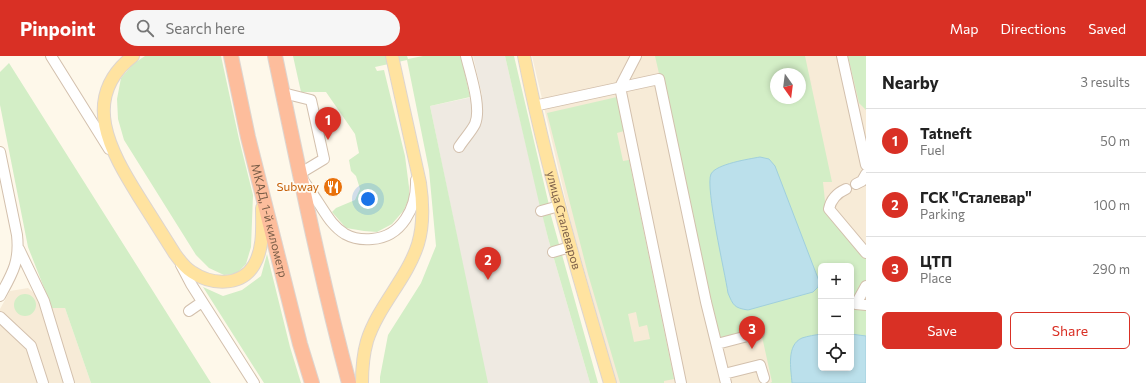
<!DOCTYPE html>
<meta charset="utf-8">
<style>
body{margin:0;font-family:Commissioner,sans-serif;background:#f6f6f6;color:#222}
.controls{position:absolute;right:12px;bottom:12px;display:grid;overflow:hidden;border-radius:6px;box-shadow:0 2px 6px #0003}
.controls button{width:36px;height:36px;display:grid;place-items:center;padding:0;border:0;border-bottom:1px solid #e0e0e0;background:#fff;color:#222;font:20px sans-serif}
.compass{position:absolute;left:770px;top:12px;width:36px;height:36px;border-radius:50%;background:#fff;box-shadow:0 2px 6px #0003;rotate:166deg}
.you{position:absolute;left:368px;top:143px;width:14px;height:14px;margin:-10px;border:3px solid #fff;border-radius:50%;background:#1a73e8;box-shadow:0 0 0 6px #1a73e833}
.badge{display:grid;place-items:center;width:26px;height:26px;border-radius:50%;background:#d93025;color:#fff;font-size:13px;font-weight:700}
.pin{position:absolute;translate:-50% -33px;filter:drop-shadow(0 1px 2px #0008)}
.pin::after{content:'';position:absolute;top:21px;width:14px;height:12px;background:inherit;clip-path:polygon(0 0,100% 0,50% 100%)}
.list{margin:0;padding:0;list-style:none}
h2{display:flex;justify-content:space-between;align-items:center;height:52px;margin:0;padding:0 16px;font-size:17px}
h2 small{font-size:13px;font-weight:400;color:#767676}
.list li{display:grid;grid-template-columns:26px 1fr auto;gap:12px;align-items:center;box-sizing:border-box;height:64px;padding:0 16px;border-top:1px solid #e0e0e0}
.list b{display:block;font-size:15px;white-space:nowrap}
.list p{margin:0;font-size:13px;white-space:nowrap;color:#767676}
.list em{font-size:13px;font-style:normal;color:#767676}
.actions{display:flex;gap:8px;padding:12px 16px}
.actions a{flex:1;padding:9px 0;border:1px solid #d93025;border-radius:6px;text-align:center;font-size:14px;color:#d93025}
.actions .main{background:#d93025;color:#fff}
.icon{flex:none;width:22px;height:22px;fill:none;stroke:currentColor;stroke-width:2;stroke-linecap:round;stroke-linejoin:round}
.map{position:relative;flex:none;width:866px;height:327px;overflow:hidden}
header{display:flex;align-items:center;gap:24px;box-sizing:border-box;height:56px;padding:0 20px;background:#d93025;color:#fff}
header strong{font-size:19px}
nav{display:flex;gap:22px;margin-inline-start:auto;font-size:14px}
.search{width:280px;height:36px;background:#f6f6f6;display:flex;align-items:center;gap:10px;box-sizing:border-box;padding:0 14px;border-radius:22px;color:#767676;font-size:15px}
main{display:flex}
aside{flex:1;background:#fff}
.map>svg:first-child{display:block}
.residential{fill:#f7ebd7;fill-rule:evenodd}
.industrial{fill:#efeae2}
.green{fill:#d3eec6;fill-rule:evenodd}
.water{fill:#bbe0eb;stroke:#a0cfdd}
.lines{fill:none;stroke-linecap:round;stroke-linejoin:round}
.minor-casing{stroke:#d3c0ad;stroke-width:12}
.major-casing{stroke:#ddd5d0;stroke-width:14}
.highway-casing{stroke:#ddd5d0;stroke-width:16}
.minor{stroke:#fff;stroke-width:10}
.major{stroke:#ffe3a0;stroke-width:12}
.highway{stroke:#fdbd9c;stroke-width:14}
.labels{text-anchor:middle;stroke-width:3.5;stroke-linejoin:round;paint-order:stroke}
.food-label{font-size:12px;fill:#c56008;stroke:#fffbf2;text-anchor:end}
.street-label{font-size:12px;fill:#7c5f49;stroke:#fffbf2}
</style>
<header>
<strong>Pinpoint</strong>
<div class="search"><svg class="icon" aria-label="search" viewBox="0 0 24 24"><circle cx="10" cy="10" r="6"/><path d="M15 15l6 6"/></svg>Search here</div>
<nav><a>Map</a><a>Directions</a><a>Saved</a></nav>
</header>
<main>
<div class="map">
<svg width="866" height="327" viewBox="0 0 866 327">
<rect width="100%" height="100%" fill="#fef8ea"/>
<path class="residential" d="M532,0H866V327H616L572,171ZM776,18H800V42H776ZM821,210H851V312H821Z
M28,232L52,252H65L91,327H0V253L10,235Z"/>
<path class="industrial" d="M473,0H505L548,182L590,327H487L430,50L482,39Z"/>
<path class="green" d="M145,0H221L239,83L253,139L251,191L246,208L236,218L224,219L209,212L196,199L124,84L118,63L117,43L121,22L133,8Z
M293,0H407L408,3L423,0H461L470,41L430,50L488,327H380V321L388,279L421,227L436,190L429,114L407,4L375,11L377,15L384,14L405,100L409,131V142L404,154L392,168L377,176L364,175L346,172L332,156L336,152L355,144L360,133L356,120L351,115L349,104L359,97L355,78L326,36H301Z
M505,0H514L549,149L540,151Z
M655,0H805L832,126H823L826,155L866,203V224L853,250L866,251V327H770L772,326L761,276L720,285ZM776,18H800V42H776ZM821,210H851V312H821Z
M848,0H866V54L859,47Z
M9,7L211,327H91L65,252H52L28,191L0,49V16Z
M617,41L624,75L617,77L623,105L629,104L674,323L664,325V327H620L588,218L547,57ZM636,256L639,271L647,269L650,283L634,286L628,258Z
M550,156L598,327H590L548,182L542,158Z
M267,198L290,291L301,327H264L203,231L223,240L242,234L261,220Z
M14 249a11 11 0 1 1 22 0a11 11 0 1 1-22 0Z"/>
<path class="water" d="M760,101L769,103L775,110L819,225L818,231L813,236L748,254C734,252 733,249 728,237C725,217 705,131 711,118C716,108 749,103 760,101Z
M821,278V312H851V278L866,280V327H792C791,313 786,289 802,282C808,280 815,279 821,278Z"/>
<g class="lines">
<g class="minor-casing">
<path id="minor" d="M51,0L109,93
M636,0L620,31L681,327
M842,0L866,109
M283,37L311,44L324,103L299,118C305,127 312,137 318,146C326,158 332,170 345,178C354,183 362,184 372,183C402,181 417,151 416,124
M534,50L659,23L706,246L726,327
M459,91C464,83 471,76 475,68C482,52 470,17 466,0
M0,96L17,179C20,206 12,218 0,240
M856,128L862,125L866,118
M846,133C837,137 831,143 829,153L866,197
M541,155L559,150
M19,193L44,245L69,327
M553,196L570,191
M181,209L191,228L254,327
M866,230L856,248L866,249
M189,255L202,246
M0,261L31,290L43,327
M717,288L759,277
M724,318L760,309L764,322"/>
</g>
<g class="major-casing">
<g id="major">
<path d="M133,0C79,42 111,96 139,141C151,160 163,179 175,198C180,205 185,212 192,216C211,229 241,231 254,209C264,192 262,170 262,152"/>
<path id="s1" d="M524,0C546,111 578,219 610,327"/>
<path d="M362,327C362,313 363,299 367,285C378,250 407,223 418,188C424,168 423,147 420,127L392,0"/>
</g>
</g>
<g class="highway-casing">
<g id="highway">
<path id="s2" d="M231,0L248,81L300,288L312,327"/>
<path d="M275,0C298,109 320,219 349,327"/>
</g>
</g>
<use href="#minor" class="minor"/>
<use href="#major" class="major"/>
<use href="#highway" class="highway"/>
</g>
<defs>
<g id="restaurant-disc" transform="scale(1)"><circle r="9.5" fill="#e8710a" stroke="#fffbf2"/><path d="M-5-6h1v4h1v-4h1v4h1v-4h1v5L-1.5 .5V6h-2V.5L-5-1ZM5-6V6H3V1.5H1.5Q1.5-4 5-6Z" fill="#fff"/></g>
</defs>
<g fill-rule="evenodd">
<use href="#restaurant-disc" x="333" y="131"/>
</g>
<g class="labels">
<g class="food-label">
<text x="319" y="135">Subway</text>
</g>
<g class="street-label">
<text dy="4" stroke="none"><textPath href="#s2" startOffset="169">МКАД, 1-й километр</textPath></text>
<text dy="4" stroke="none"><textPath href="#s1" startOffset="169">улица Сталеваров</textPath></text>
</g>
</g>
</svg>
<div class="controls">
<button>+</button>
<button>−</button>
<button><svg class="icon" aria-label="locate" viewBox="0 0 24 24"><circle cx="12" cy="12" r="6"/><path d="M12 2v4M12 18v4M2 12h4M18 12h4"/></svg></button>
</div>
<svg class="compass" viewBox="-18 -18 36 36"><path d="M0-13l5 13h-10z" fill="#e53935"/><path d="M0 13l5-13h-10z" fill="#767676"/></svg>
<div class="you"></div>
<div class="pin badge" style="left:328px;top:84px">1</div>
<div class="pin badge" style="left:488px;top:224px">2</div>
<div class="pin badge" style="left:752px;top:293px">3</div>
</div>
<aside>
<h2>Nearby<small>3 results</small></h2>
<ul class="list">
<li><span class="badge">1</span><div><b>Tatneft</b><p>Fuel</p></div><em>50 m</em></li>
<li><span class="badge">2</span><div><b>ГСК &quot;Сталевар&quot;</b><p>Parking</p></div><em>100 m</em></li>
<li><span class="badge">3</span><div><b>ЦТП</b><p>Place</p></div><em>290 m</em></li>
</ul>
<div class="actions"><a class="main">Save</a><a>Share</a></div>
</aside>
</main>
